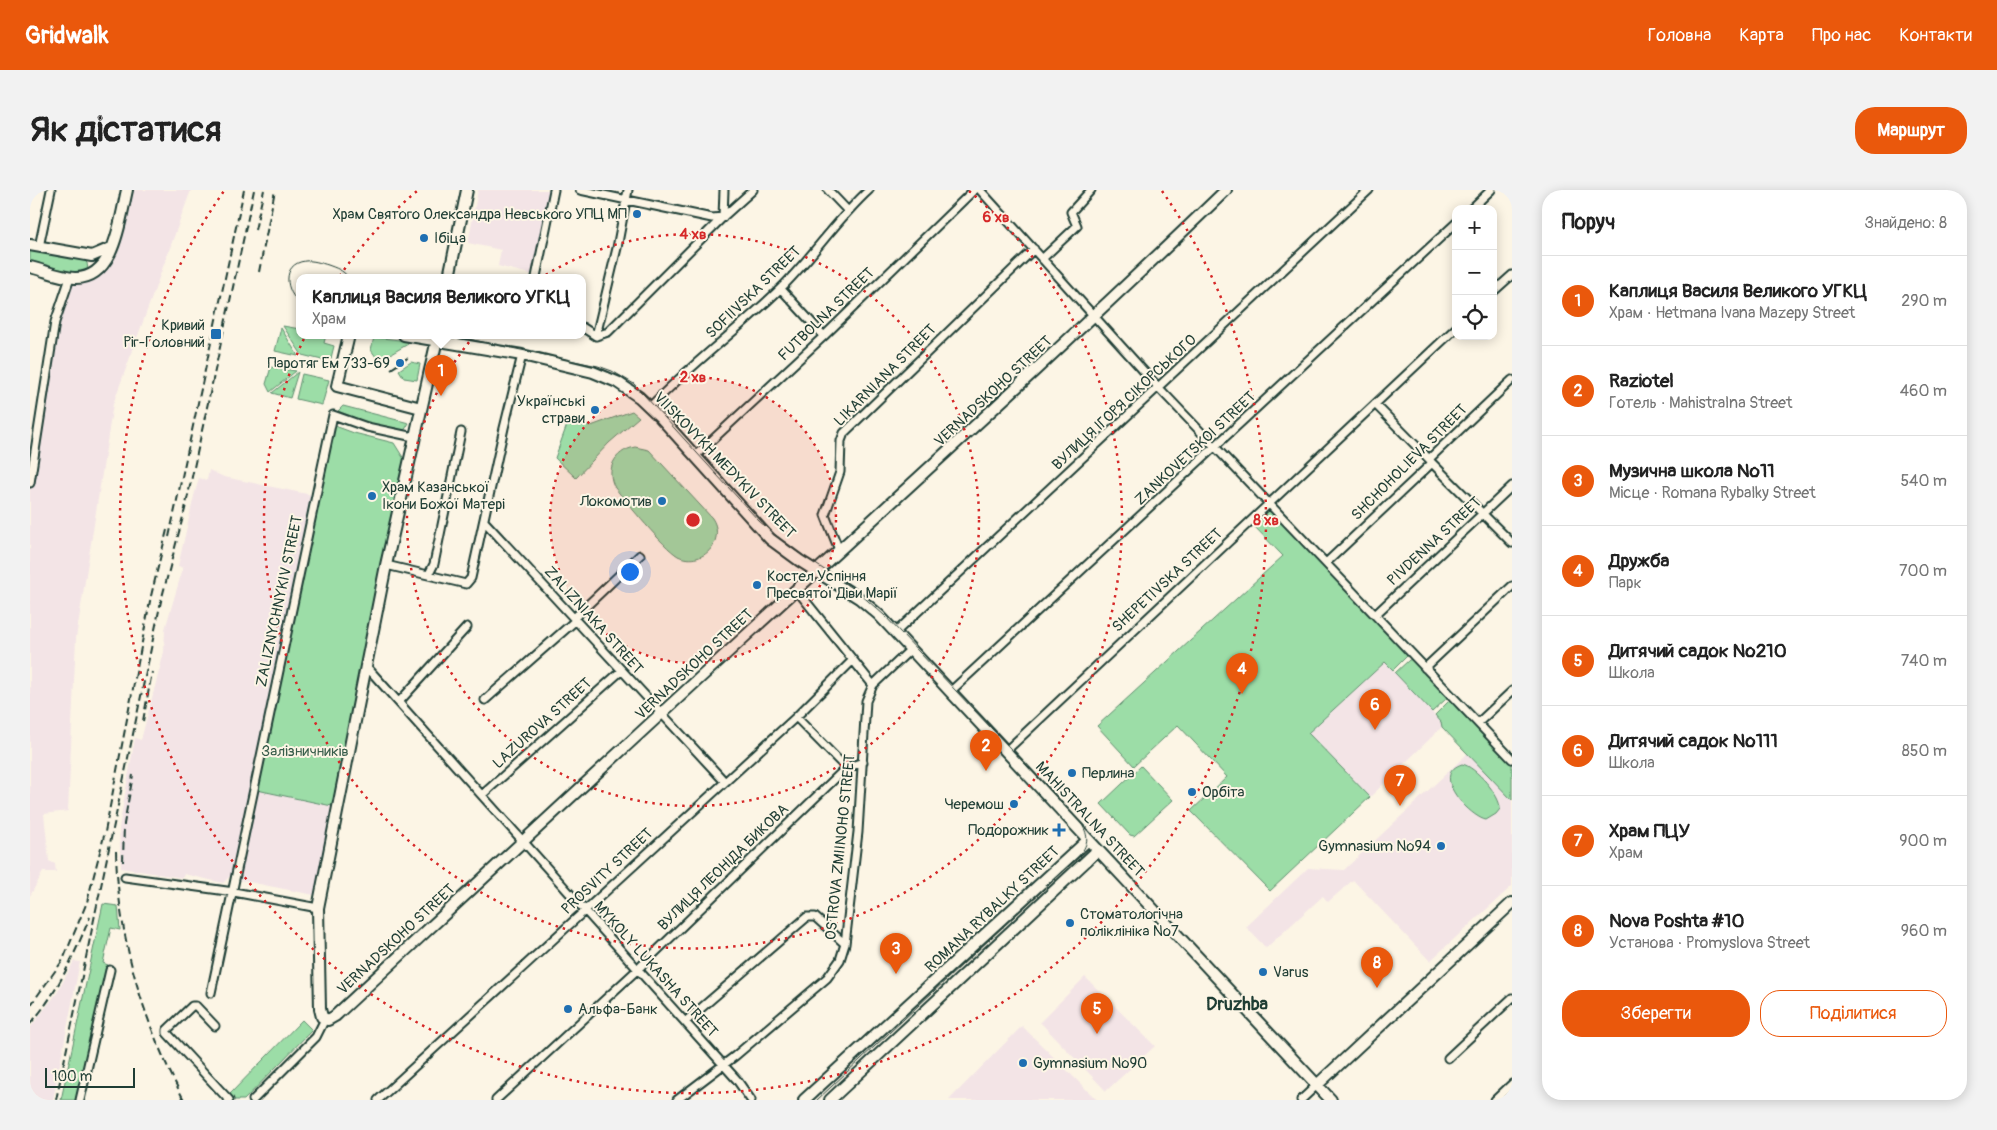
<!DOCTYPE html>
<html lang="uk">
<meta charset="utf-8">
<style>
body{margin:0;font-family:Pangolin,sans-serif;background:#f2f2f2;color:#222}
.controls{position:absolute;right:15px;top:15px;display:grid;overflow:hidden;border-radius:10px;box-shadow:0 2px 12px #0003}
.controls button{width:45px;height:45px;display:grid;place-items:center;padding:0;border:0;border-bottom:1px solid #e0e0e0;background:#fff;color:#222;font:25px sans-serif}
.scale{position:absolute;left:15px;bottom:12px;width:90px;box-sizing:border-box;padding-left:5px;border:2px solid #1f3d34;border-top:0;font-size:14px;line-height:18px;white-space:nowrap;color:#1f3d34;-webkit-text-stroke:4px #fcf5e5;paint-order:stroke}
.you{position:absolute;left:599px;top:381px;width:18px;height:18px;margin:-12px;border:4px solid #fff;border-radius:50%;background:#1a73e8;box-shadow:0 0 0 8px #1a73e833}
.badge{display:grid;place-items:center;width:32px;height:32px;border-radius:50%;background:#ea580c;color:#fff;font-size:16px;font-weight:700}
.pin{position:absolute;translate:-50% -41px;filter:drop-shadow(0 1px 2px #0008)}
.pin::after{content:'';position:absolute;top:26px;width:18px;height:15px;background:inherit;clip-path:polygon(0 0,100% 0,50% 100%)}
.popup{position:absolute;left:266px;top:84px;width:290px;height:65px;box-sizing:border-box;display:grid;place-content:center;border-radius:10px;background:#fff;filter:drop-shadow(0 1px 4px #0005);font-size:16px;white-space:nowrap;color:#767676}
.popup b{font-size:19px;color:#222}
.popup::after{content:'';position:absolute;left:50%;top:100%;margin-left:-10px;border:10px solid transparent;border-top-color:#fff}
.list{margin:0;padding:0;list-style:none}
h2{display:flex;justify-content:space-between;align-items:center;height:65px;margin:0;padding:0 20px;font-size:21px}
h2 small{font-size:16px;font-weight:400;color:#767676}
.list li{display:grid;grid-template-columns:32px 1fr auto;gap:15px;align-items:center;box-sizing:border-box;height:90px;padding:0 20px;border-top:1px solid #e0e0e0}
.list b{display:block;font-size:19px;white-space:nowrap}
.list p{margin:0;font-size:16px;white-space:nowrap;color:#767676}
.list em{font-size:16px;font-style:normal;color:#767676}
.actions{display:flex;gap:10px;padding:15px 20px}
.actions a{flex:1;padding:11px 0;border:1px solid #ea580c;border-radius:20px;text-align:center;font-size:18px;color:#ea580c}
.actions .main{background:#ea580c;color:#fff}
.icon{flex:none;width:28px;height:28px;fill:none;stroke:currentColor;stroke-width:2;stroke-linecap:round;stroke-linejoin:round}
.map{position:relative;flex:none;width:1482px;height:910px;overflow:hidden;border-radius:20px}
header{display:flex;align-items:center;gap:30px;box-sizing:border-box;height:70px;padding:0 25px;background:#ea580c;color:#fff}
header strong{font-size:24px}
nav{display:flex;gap:28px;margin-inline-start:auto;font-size:18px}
.intro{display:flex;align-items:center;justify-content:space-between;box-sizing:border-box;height:120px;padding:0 30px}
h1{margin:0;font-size:35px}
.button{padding:12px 22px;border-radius:20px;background:#ea580c;color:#fff;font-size:18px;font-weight:700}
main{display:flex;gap:30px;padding:0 30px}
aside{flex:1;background:#fff;border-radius:20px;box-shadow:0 2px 12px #0003}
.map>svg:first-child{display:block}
.built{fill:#f3e4e6}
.green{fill:#9cdda7;stroke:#5e8d6e}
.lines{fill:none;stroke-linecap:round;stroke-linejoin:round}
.street-casing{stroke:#1f3d34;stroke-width:11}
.secondary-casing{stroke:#1f3d34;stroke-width:14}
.street{stroke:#fcf5e5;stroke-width:7}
.secondary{stroke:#fcf5e5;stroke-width:10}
.tram{stroke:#1f3d34;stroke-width:1}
.rail{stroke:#1f3d34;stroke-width:2;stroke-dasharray:8 4;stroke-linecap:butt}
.ring{fill:none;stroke:#d62828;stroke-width:2.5;stroke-dasharray:2.5 5}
.poi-dot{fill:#1f6fb2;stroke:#fcf5e5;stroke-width:2}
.labels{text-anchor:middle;stroke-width:4;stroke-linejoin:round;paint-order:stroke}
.poi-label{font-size:15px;fill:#1f3d34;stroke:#fcf5e5;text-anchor:start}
.street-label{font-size:15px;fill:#1f3d34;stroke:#fcf5e5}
.park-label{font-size:15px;fill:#385d4b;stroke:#fcf5e5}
.quarter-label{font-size:18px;font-weight:bold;fill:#1f3d34;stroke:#fcf5e5}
.centre{fill:#d62828;stroke:#fcf5e5;stroke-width:2.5}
.ring-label{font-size:15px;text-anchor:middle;font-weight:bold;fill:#d62828;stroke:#fcf5e5;stroke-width:4;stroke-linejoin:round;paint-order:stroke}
</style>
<header>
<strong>Gridwalk</strong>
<nav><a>Головна</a><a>Карта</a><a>Про нас</a><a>Контакти</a></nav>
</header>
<div class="intro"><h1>Як дістатися</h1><a class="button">Маршрут</a></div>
<main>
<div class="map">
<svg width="1482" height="910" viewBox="0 0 1482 910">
<rect width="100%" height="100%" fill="#fcf5e5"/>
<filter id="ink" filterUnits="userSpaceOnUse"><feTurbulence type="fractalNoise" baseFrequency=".02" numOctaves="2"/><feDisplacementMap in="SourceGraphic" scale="10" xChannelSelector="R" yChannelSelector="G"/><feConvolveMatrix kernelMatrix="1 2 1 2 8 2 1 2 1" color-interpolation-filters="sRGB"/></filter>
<g filter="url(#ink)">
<path class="built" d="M96,0H161L83,214L46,448L38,621L14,624L19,671L25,674L26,682H13L0,706V293L20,162L40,88L72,77Z
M448,0H521L504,85L468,76L471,60L438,53Z
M179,280L194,287L282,305L202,684L193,693L154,684L153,688L91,678L89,638L105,548L111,550L134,462L135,439L153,378L148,376L164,306L169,288L177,290Z
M1355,472L1411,532L1412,537L1340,607L1278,543Z
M1438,563L1482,610V696L1400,771L1323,690L1298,712L1293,706L1236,758L1216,737L1278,678L1314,680Z
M227,600L302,616L284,705L209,690Z
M44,771L50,772L23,910H0V838L27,803Z
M1055,787L1125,856L1076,901L1010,832Z
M992,836L1067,910H919Z"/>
<path class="green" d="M0,59L54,70L57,73L58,80L50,83L0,73Z
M253,136L270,139V145H296L294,153L304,156L300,172L272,165Z
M251,138L268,166L245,161Z
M344,147L378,151V154L349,171L341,160Z
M381,172L390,174L387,190L374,188L369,180Z
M241,177L266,181L240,202L236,194Z
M268,182L260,208L242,203Z
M272,184L299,190L292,215L266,209Z
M313,216L379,233L374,241L343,235L308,221Z
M602,221L609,227L579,253L546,288L525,268L538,232L561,236Z
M305,236L324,243L364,253L374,269L302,616L227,600Z
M605,257L619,260L682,328C688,337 688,348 682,357C675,368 660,372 648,366C633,357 598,314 585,298C575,280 584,261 605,257Z
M1239,319L1377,462V466L1363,480L1355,472L1278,543L1340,607L1240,701L1161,621L1197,587L1148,535L1104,576L1067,536L1253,366L1221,333Z
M1384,469L1417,504V508L1402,522L1365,483L1379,470Z
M1421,509L1482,573V610L1412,537L1411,532L1405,525Z
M1432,574C1445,576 1471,606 1470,619L1466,624L1456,630C1442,628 1398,585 1432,574Z
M1111,576L1143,610L1104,646L1100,645L1071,614Z
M73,714L88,716L90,740L81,738L73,773L78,775L47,910H31Z
M272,830L282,840L214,910H202L198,906Z"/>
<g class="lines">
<g class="street-casing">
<path id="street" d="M550,0L682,28L693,27L694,0
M798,0L817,20
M950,0L1129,198L1482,569
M1441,19L1461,0
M9,57L21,0
M1012,69L1047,36L1041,22L1061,0
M506,87L524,0
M751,99L794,146
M1463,102L1482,85
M552,137L566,146
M566,146L578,142L693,27L723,0
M566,146L587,58L598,0
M1345,214L1399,269
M620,217C660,175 708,140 750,99C782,68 806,30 839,0
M665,266L794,146L944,0
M1402,273L1482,353
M0,293L25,132L40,88
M454,331L695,592
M809,360L795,325L810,282L811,251L814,243L1004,59
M1296,373L1402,273L1399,269L1482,190
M356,375L436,394L441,388L474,238L492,165
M399,384L404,374L431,242
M1345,425L1482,296
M544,428L610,365
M866,442L1339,0
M336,476L707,890L721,910
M1395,478L1482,396
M843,495L881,459
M921,501L1426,33
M455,510L546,430
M369,512L437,437
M766,527L816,578
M1448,533L1482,501
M977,560L1426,138
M452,605L591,481
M95,687L204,702L288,718
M181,803L303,225L337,237L384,247
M655,832L777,727H785L815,754
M185,836L166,816H162L137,840V843L199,910
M1418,868L1482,808
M50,910L80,780
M223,910L286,847L295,829
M348,910L766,527L823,470
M466,910L608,779L816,578L833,572
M647,910L705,866L797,788L810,770L815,754L828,642L836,511L843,495L766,399
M1271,910L1287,895
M1465,910L1482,894"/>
</g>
<g class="secondary-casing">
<path id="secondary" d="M0,55L62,66L81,58
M0,77C14,80 30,88 45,88C85,89 90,29 97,0
M419,87L437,0
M319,145L307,196L391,218
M374,145L492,165L563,182L587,192L609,207L630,227L740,349L770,371L829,408L849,425L1301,910
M408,145L356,375L288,718L290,819L292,827L298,830L305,826C459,683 612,540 767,399C911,267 1055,136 1196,0
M1287,895L1482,713
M774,910L1058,650
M800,910L1068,660"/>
</g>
<use href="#street" class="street"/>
<use href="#secondary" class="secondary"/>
<path class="tram" d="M270,113C255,102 251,74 275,71C283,70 291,73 298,75C306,78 313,80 318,87
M419,145L568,176L582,181L604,194L729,331L760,357L829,403L854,425L1051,633C1060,647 1058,655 1048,667L787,910"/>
<path class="rail" d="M225,40L234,0
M229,82L245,0
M361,179L379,167
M139,347L214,0
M113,531L122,482
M86,661C88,749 113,832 154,910
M93,672L94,634L103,585
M0,816L33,770L57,712L75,642L121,406L137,340
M0,834C28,803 44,765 60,727
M26,910L131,411L155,319L224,0"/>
</g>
</g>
<circle cx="663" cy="330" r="143" fill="#d62828" fill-opacity=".12"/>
<g class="ring">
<circle cx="663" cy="330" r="143"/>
<circle cx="663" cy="330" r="286"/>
<path d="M939 1A429 429 0 1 1 387 1"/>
<path d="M1132 1A573 573 0 1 1 194 1"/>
</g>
<g class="poi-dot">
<circle cx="607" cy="24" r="5"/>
<circle cx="394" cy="48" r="5"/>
<rect x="180" y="138" width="12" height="12" rx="2.5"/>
<circle cx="370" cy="173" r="5"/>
<circle cx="565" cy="220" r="5"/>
<circle cx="342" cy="306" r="5"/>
<circle cx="632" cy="311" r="5"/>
<circle cx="727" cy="395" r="5"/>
<circle cx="1042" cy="583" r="5"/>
<circle cx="1162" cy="602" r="5"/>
<circle cx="984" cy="614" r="5"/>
<path d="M1026.5 632.5h5v5h5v5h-5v5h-5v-5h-5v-5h5z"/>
<circle cx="1411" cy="656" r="5"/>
<circle cx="1040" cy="733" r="5"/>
<circle cx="1233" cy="782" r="5"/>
<circle cx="538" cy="819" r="5"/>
<circle cx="993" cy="873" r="5"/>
</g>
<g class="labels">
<g class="poi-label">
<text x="597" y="29" text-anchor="end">Храм Святого Олександра Невського УПЦ МП</text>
<text x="404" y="53">Ібіца</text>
<text x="175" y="140" text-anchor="end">Кривий<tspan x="175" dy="17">Ріг-Головний</tspan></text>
<text x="360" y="178" text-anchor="end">Паротяг Ем 733-69</text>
<text x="555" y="216" text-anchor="end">Українські<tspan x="555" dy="17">страви</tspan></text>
<text x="352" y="302">Храм Казанської<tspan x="352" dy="17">Ікони Божої Матері</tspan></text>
<text x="622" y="316" text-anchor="end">Локомотив</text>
<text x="737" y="391">Костел Успіння<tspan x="737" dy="17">Пресвятої Діви Марії</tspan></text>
<text x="1052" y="588">Перлина</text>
<text x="1172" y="607">Орбіта</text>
<text x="974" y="619" text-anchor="end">Черемош</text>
<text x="1019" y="645" text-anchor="end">Подорожник</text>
<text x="1401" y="661" text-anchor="end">Gymnasium №94</text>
<text x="1050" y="729">Стоматологічна<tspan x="1050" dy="17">поліклініка №7</tspan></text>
<text x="1243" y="787">Varus</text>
<text x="548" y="824">Альфа-Банк</text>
<text x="1003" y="878">Gymnasium №90</text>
</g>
<g class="street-label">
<text transform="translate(723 102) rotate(-44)" y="5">SOFIIVSKA STREET</text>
<text transform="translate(796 124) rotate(-44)" y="5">FUTBOLNA STREET</text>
<text transform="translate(855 185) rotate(-45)" y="5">LIKARNIANA STREET</text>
<text transform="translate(963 201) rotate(-43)" y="5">VERNADSKOHO STREET</text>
<text transform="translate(1094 212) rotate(-43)" y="5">ВУЛИЦЯ ІГОРЯ СІКОРСЬКОГО</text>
<text transform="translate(1165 258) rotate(-43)" y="5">ZANKOVETSKOI STREET</text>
<text transform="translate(1379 272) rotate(-45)" y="5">SHCHOHOLIEVA STREET</text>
<text transform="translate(695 275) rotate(46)" y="5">VIISKOVYKH MEDYKIV STREET</text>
<text transform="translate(1404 351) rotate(-43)" y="5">PIVDENNA STREET</text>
<text transform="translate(1137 390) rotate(-43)" y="5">SHEPETIVSKA STREET</text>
<text transform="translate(249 411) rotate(-78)" y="5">ZALIZNYCHNYKIV STREET</text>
<text transform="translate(564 430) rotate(48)" y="5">ZALIZNIAKA STREET</text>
<text transform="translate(664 474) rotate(-43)" y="5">VERNADSKOHO STREET</text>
<text transform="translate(512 533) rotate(-42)" y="5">LAZUROVA STREET</text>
<text transform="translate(1060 629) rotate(47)" y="5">MAHISTRALNA STREET</text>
<text transform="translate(810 657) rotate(-84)" y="5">OSTROVA ZMIINOHO STREET</text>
<text transform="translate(693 677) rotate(-44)" y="5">ВУЛИЦЯ ЛЕОНІДА БИКОВА</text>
<text transform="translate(577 681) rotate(-43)" y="5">PROSVITY STREET</text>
<text transform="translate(962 719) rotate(-43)" y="5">ROMANA RYBALKY STREET</text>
<text transform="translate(366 749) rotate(-43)" y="5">VERNADSKOHO STREET</text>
<text transform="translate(626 779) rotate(48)" y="5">MYKOLY LUKASHA STREET</text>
</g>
<g class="park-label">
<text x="275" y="566">Залізничників</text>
</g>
<g class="quarter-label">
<text x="1207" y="820">Druzhba</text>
</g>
</g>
<circle cx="663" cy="330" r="8" class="centre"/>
<g class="ring-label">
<text x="966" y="32">6 хв</text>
<text x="663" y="49">4 хв</text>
<text x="663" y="192">2 хв</text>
<text x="1236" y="335">8 хв</text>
</g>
</svg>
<div class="controls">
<button>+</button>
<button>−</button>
<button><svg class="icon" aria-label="locate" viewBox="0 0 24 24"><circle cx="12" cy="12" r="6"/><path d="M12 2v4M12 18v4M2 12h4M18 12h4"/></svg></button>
</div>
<div class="scale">100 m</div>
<div class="you"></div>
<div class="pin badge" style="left:411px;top:206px">1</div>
<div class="popup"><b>Каплиця Василя Великого УГКЦ</b>Храм</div>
<div class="pin badge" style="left:956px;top:581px">2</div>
<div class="pin badge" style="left:866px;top:784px">3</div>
<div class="pin badge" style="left:1212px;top:504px">4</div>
<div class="pin badge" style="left:1067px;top:844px">5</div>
<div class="pin badge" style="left:1345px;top:540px">6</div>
<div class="pin badge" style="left:1370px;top:616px">7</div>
<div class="pin badge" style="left:1347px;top:798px">8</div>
</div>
<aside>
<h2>Поруч<small>Знайдено: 8</small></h2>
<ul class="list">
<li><span class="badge">1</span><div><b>Каплиця Василя Великого УГКЦ</b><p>Храм · Hetmana Ivana Mazepy Street</p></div><em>290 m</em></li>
<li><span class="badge">2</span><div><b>Raziotel</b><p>Готель · Mahistralna Street</p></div><em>460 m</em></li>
<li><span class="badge">3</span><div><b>Музична школа №11</b><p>Місце · Romana Rybalky Street</p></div><em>540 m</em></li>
<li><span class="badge">4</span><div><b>Дружба</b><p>Парк</p></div><em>700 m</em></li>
<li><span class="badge">5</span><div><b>Дитячий садок №210</b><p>Школа</p></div><em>740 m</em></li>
<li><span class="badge">6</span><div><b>Дитячий садок №111</b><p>Школа</p></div><em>850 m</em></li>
<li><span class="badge">7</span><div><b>Храм ПЦУ</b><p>Храм</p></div><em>900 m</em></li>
<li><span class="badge">8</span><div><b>Nova Poshta #10</b><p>Установа · Promyslova Street</p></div><em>960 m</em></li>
</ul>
<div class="actions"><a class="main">Зберегти</a><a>Поділитися</a></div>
</aside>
</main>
